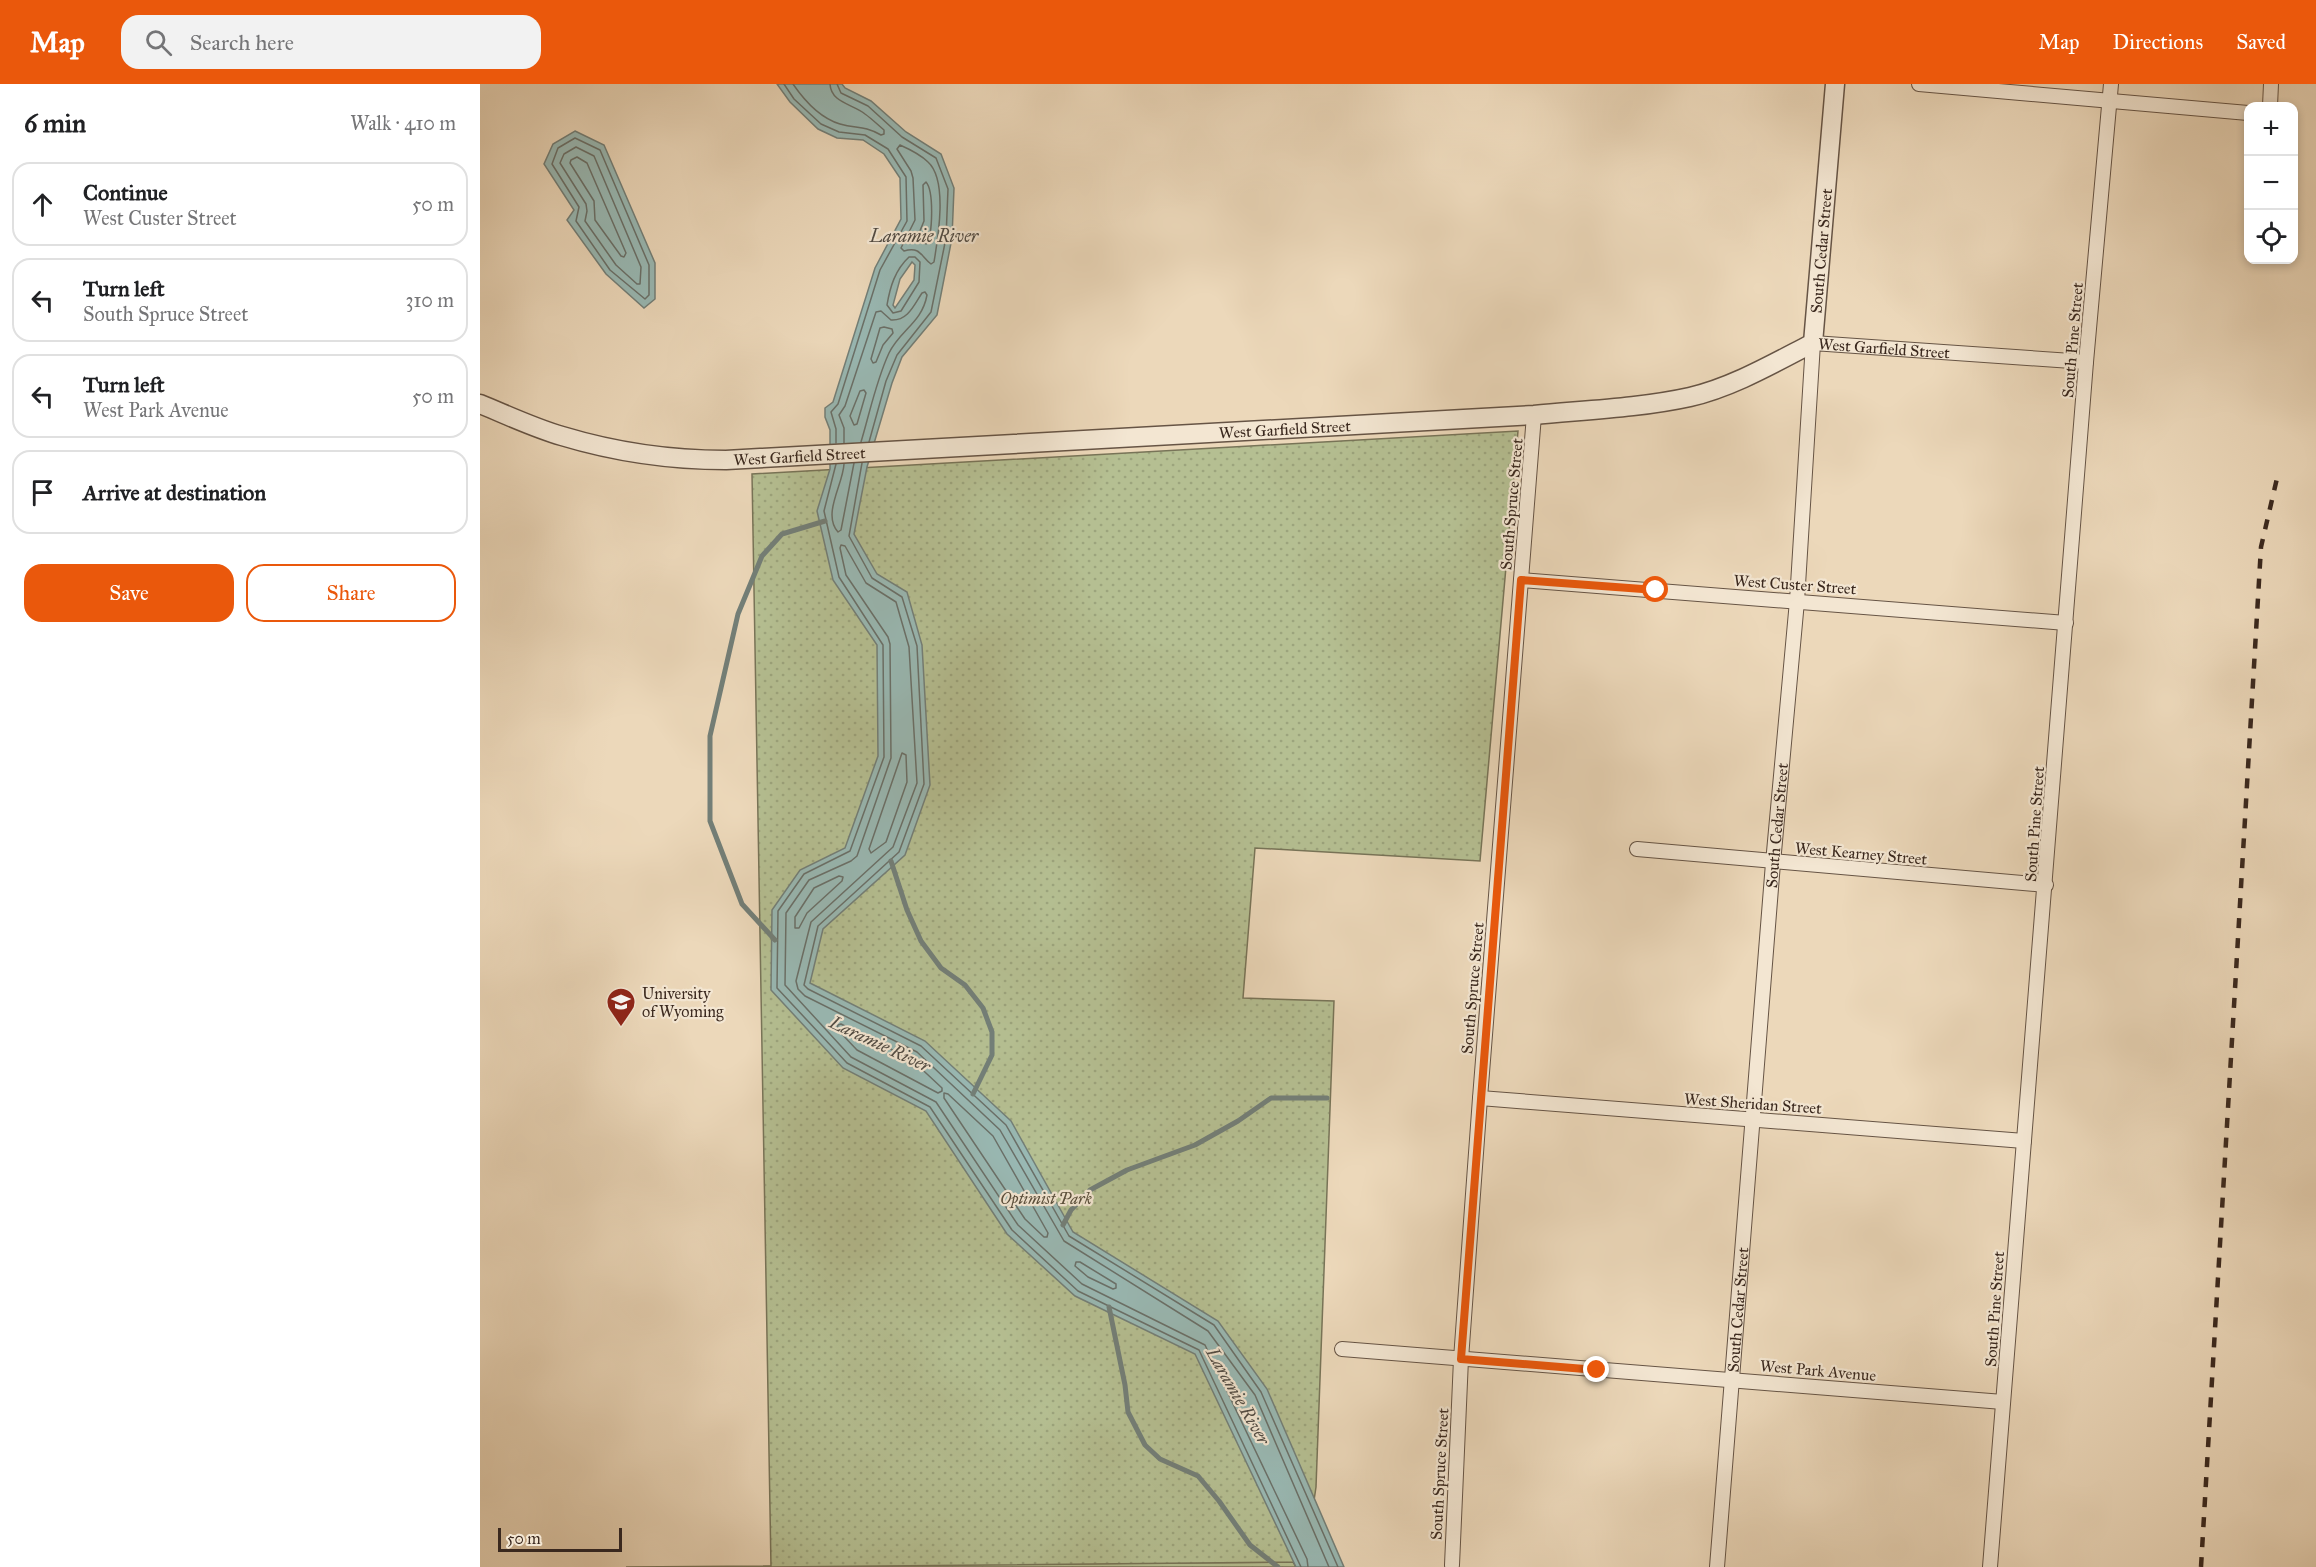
<!DOCTYPE html>
<meta charset="utf-8">
<style>
body{margin:0;font-family:"IM FELL Great Primer",serif;background:#f2f2f2;color:#202124}
.controls{position:absolute;right:18px;top:18px;display:grid;overflow:hidden;border-radius:12px;box-shadow:0 3px 9px #0003}
.controls button{width:54px;height:54px;display:grid;place-items:center;padding:0;border:0;border-bottom:2px solid #e0e0e0;background:#fff;color:#202124;font:30px sans-serif}
.scale{position:absolute;left:18px;bottom:15px;width:124px;box-sizing:border-box;padding-left:6px;border:3px solid #3a281e;border-top:0;font-size:16px;line-height:21px;white-space:nowrap;color:#3a281e;-webkit-text-stroke:4px #f3e6d2;paint-order:stroke}
.stop{position:absolute;width:18px;height:18px;margin:-14px;border:4px solid #ea580c;border-radius:50%;background:#fff}
.stop.end{background:#ea580c;border-color:#fff;box-shadow:0 2px 6px #0008}
.list{margin:0;padding:0;list-style:none}
h2{display:flex;justify-content:space-between;align-items:center;height:78px;margin:0;padding:0 24px;font-size:26px}
h2 small{font-size:20px;font-weight:400;color:#757577}
.list li{display:grid;grid-template-columns:39px 1fr auto;gap:18px;align-items:center;box-sizing:border-box;height:84px;margin:0 12px 12px;padding:0 12px;border:2px solid #e0e0e0;border-radius:18px}
.list b{display:block;font-size:22px;white-space:nowrap}
.list p{margin:0;font-size:20px;white-space:nowrap;color:#757577}
.list em{font-size:20px;font-style:normal;color:#757577}
.actions{display:flex;gap:12px;padding:18px 24px}
.actions a{flex:1;padding:14px 0;border:2px solid #ea580c;border-radius:18px;text-align:center;font-size:21px;color:#ea580c}
.actions .main{background:#ea580c;color:#fff}
.icon{flex:none;width:33px;height:33px;fill:none;stroke:currentColor;stroke-width:2;stroke-linecap:round;stroke-linejoin:round}
.map{position:relative;flex:none;width:1836px;height:1483px;overflow:hidden}
header{display:flex;align-items:center;gap:36px;box-sizing:border-box;height:84px;padding:0 30px;background:#ea580c;color:#fff}
header strong{font-size:28px}
nav{display:flex;gap:33px;margin-inline-start:auto;font-size:21px}
.search{width:420px;height:54px;background:#f2f2f2;display:flex;align-items:center;gap:15px;box-sizing:border-box;padding:0 21px;border-radius:18px;color:#757577;font-size:22px}
main{display:flex}
aside{flex:1;background:#fff}
.map>svg:first-child{display:block}
.wetland{fill:url(#wetland-marsh);stroke:#787458;stroke-width:1.5}
.park{fill:url(#park-dots);stroke:#787458;stroke-width:1.5}
.water{fill:#99b9b4;stroke:#737f78;stroke-width:1.5;fill-rule:evenodd}
.lines{fill:none;stroke-linecap:round;stroke-linejoin:round}
.shore{stroke:#6a7069;stroke-width:1.5}
.stream{stroke:#737f78;stroke-width:5}
.minor-casing{stroke:#665445;stroke-width:16}
.tertiary-casing{stroke:#665445;stroke-width:21}
.minor{stroke:#f3e6d2;stroke-width:14}
.tertiary{stroke:#f3e6d2;stroke-width:18}
.rail{stroke:#3a281e;stroke-width:4.5;stroke-dasharray:10 10;stroke-linecap:butt}
.route{stroke:#ea580c;stroke-width:8}
.labels{text-anchor:middle;stroke-width:4.5;stroke-linejoin:round;paint-order:stroke}
.street-label{font-size:16px;fill:#3a281e;stroke:#f3e6d2}
.poi-label{font-size:16px;fill:#3a281e;stroke:#f3e6d2;text-anchor:start}
.park-label{font-size:16px;font-style:italic;fill:#594e3b;stroke:#f3e6d2}
.water-label{font-size:18px;font-style:italic;fill:#524c44;stroke:#f3e6d2}
</style>
<header>
<strong>Map</strong>
<div class="search"><svg class="icon" aria-label="search" viewBox="0 0 24 24"><circle cx="10" cy="10" r="6"/><path d="M15 15l6 6"/></svg>Search here</div>
<nav><a>Map</a><a>Directions</a><a>Saved</a></nav>
</header>
<main>
<aside>
<h2>6 min<small>Walk · 410 m</small></h2>
<ul class="list">
<li><svg class="icon" aria-label="ahead" viewBox="0 0 24 24"><path d="M12 20V5M6 11l6-6 6 6"/></svg><div><b>Continue</b><p>West Custer Street</p></div><em>50 m</em></li>
<li><svg class="icon" aria-label="left" viewBox="0 0 24 24"><path d="M17 20v-9H6M10 6l-5 5 5 5"/></svg><div><b>Turn left</b><p>South Spruce Street</p></div><em>310 m</em></li>
<li><svg class="icon" aria-label="left" viewBox="0 0 24 24"><path d="M17 20v-9H6M10 6l-5 5 5 5"/></svg><div><b>Turn left</b><p>West Park Avenue</p></div><em>50 m</em></li>
<li><svg class="icon" aria-label="arrive" viewBox="0 0 24 24"><path d="M6 21V4h12l-3 4 3 4H6"/></svg><div><b>Arrive at destination</b></div></li>
</ul>
<div class="actions"><a class="main">Save</a><a>Share</a></div>
</aside>
<div class="map">
<svg width="1836" height="1483" viewBox="0 0 1836 1483">
<defs>
<pattern id="wetland-marsh" width="20" height="14" patternUnits="userSpaceOnUse" patternTransform="scale(1.5)"><rect width="20" height="14" fill="#b5bf92"/><path d="M1 5h8M5 5V1M11 12h8M15 12V8" fill="none" stroke="#9ca47d"/></pattern>
<pattern id="park-dots" width="8" height="8" patternUnits="userSpaceOnUse" patternTransform="scale(1.5)"><rect width="8" height="8" fill="#b5bf92"/><path d="M2 2h.1M6 6h.1" fill="none" stroke="#9ca47d" stroke-width="1.8" stroke-linecap="round"/></pattern>
</defs>
<rect width="100%" height="100%" fill="#ecd8ba"/>
<filter id="stains"><feTurbulence type="fractalNoise" baseFrequency=".00333" numOctaves="4"/><feColorMatrix values="0 0 0 0 .2 0 0 0 0 .09 0 0 0 0 .02 0 0 0 .5 -.17"/></filter>
<radialGradient id="worn" r=".72"><stop offset=".6" stop-color="#630" stop-opacity="0"/><stop offset="1" stop-color="#630" stop-opacity=".3"/></radialGradient>
<path class="wetland" d="M813,1478L816,1483H146Z"/>
<path class="park" d="M1038,347L1000,777L775,764L763,914L854,917L836,1403L825,1478L291,1483L272,390Z"/>
<path class="water" d="M297,0H362L365,4L391,17L426,48L461,70L474,104L472,154L457,231L422,273L412,299L387,383L374,450L397,490L427,508L442,561L450,701L425,771L343,845L330,899L445,957L531,1037L593,1148L738,1237L787,1305L864,1483H816L715,1270L595,1212L527,1150L446,1027L363,984L291,906L292,826L320,786L365,764L398,672L397,561L353,496L337,427L350,385V346L345,333V324L353,318L395,184L421,135L420,94L404,70L383,56L357,54L338,45L310,18ZM432,178L435,181L434,196L415,224L413,221L420,195Z
M95,47L124,61L175,179V215L164,224L126,190L87,136L94,126L64,80L73,60Z"/>
<g class="lines">
<path class="shore" d="M304,0L314,15L341,40L359,48L385,51L408,65L426,93L427,137L400,186L358,320L351,328L356,345V359
M313,0C324,16 340,34 360,40C377,45 383,41 401,51L404,50V46C398,41 392,35 385,30C373,20 351,19 350,0
M357,0L361,9L388,22L422,53L456,74L468,105L466,154L451,228L417,271L406,297L389,358
M95,54L120,66L169,181V211L165,215L130,186L96,137L99,123L72,80L78,64Z
M420,61C429,65 441,71 448,78C468,96 458,154 454,178L451,180C441,173 441,162 424,167L421,164L435,136L433,94L431,87L417,65Z
M96,63L114,72L161,183L160,200H157L136,181L105,137L107,127L106,120L80,79L84,70Z
M97,73L107,79L146,169L144,173L141,172L115,136L114,117L90,79L91,76Z
M446,98C454,107 453,152 446,160L437,154L444,137L443,101Z
M429,173H435L440,178L439,198L421,227L413,229L407,221C410,203 415,186 429,173Z
M404,243L412,245L413,249L403,261L396,278L393,279L391,275L400,244Z
M384,306L386,309L377,340L374,341L370,332L380,307Z
M364,359V344L359,331L365,322L396,228L401,227L411,236C428,237 434,221 442,209L445,208L447,211C442,239 420,246 409,269C396,297 390,328 381,358
M382,379L369,452L392,494L422,513L437,562L444,700L419,768L338,842L324,901L328,905L441,962L526,1041L589,1152L734,1241L781,1308L858,1483
M356,380L344,427L359,493L403,561L404,673L370,767L324,790L298,827L297,904L367,979L450,1023L532,1146L598,1207L719,1266L821,1483
M364,380C363,401 342,430 358,448L361,446L374,379
M422,669L426,671L427,698L406,758L391,769L389,765Z
M359,792L363,793L362,797L327,829L319,844H315V833L334,804Z
M361,940L432,976L462,1004V1007L458,1009L377,966L357,945L358,941Z
M464,1009L468,1010L513,1052L568,1149L567,1153H564L545,1135L464,1014Z
M600,1178L636,1200V1204L633,1205L608,1193L595,1182L596,1178Z
M828,1483L827,1475L725,1261L602,1200L538,1141L456,1018L371,973L305,901L306,829L329,796L371,777L377,772L411,674L410,560L408,553L366,491L360,464L361,461L365,462L386,499L416,518L429,563L437,699L413,763L331,838L316,897L318,905L325,912L437,968L520,1046L584,1157L728,1247L775,1311L849,1483"/>
<path class="stream" d="M411,777L427,826L441,857L461,884L485,901L503,924L512,948V971L493,1010
M295,856L262,820L230,737V652L258,530L282,472L302,450L345,437
M583,1141L591,1126L610,1106L647,1086L715,1061L758,1037L791,1014H847
M629,1223L645,1301L648,1328L665,1361L680,1375L718,1392L739,1417L770,1461L798,1483"/>
<g class="minor-casing">
<g id="minor">
<path d="M1439,0L1768,29"/>
<path d="M1790,22L1791,0"/>
<path d="M1041,496L1586,539"/>
<path d="M1157,765L1566,801"/>
<path d="M1000,1014L1544,1057"/>
<path d="M862,1265L1523,1318"/>
<path d="M972,1481L981,1275L1000,1014L1054,331"/>
<path id="s1" d="M1237,1483L1293,779L1317,517L1333,259L1606,278"/>
<path d="M1510,1483L1606,278L1631,0"/>
</g>
</g>
<g class="tertiary-casing">
<g id="tertiary">
<path id="s2" d="M0,320C27,331 54,344 82,352C135,368 191,376 246,376L1054,331C1106,326 1160,324 1210,313C1253,303 1294,279 1333,259L1355,0"/>
</g>
</g>
<use href="#minor" class="minor"/>
<use href="#tertiary" class="tertiary"/>
<path class="rail" d="M1721,1483L1781,463L1798,390"/>
</g>
<g class="lines">
<path class="route" d="M1117,1286L981,1275L1041,496L1176,506"/>
</g>
<defs>
<g id="university-pin" transform="scale(1.5)"><path d="M0 17L-7.5 6A9.5 9.5 0 1 1 7.5 6Z" fill="#8f2418" stroke="#f3e6d2"/><path d="M0-5L7-2L0 1L-7-2ZM-4 1L0 2.5L4 1V4Q0 6-4 4Z" fill="#fff"/></g>
</defs>
<g fill-rule="evenodd">
<use href="#university-pin" x="141" y="918"/>
</g>
<g class="labels">
<g class="street-label">
<text dy="6" stroke="none"><textPath href="#s2" startOffset="1448">South Cedar Street</textPath></text>
<text transform="translate(1592 256) rotate(-85)" y="6">South Pine Street</text>
<text dy="6" stroke="none"><textPath href="#s1" startOffset="1299">West Garfield Street</textPath></text>
<text dy="6" stroke="none"><textPath href="#s2" startOffset="814">West Garfield Street</textPath></text>
<text dy="6" stroke="none"><textPath href="#s2" startOffset="328">West Garfield Street</textPath></text>
<text transform="translate(1031 420) rotate(-85)" y="6">South Spruce Street</text>
<text transform="translate(1315 500) rotate(4)" y="6">West Custer Street</text>
<text transform="translate(1554 740) rotate(-86)" y="6">South Pine Street</text>
<text dy="6" stroke="none"><textPath href="#s1" startOffset="744">South Cedar Street</textPath></text>
<text transform="translate(1381 769) rotate(5)" y="6">West Kearney Street</text>
<text transform="translate(992 904) rotate(-85)" y="6">South Spruce Street</text>
<text transform="translate(1273 1019) rotate(4)" y="6">West Sheridan Street</text>
<text transform="translate(1514 1225) rotate(-86)" y="6">South Pine Street</text>
<text dy="6" stroke="none"><textPath href="#s1" startOffset="258">South Cedar Street</textPath></text>
<text transform="translate(1338 1286) rotate(5)" y="6">West Park Avenue</text>
<text transform="translate(959 1390) rotate(-87)" y="6">South Spruce Street</text>
</g>
<g class="poi-label">
<text x="162" y="915">University<tspan x="162" dy="18">of Wyoming</tspan></text>
</g>
<g class="park-label">
<text x="566" y="1120">Optimist Park</text>
</g>
<g class="water-label">
<text x="444" y="158">Laramie River</text>
<text transform="translate(400 960) rotate(25)" y="6">Laramie River</text>
<text transform="translate(758 1312) rotate(60)" y="6">Laramie River</text>
</g>
</g>
<rect width="100%" height="100%" filter="url(#stains)"/>
<rect width="100%" height="100%" fill="url(#worn)"/>
</svg>
<div class="controls">
<button>+</button>
<button>−</button>
<button><svg class="icon" aria-label="locate" viewBox="0 0 24 24"><circle cx="12" cy="12" r="6"/><path d="M12 2v4M12 18v4M2 12h4M18 12h4"/></svg></button>
</div>
<div class="scale">50 m</div>
<div class="stop" style="left:1176px;top:506px"></div>
<div class="stop end" style="left:1117px;top:1286px"></div>
</div>
</main>
